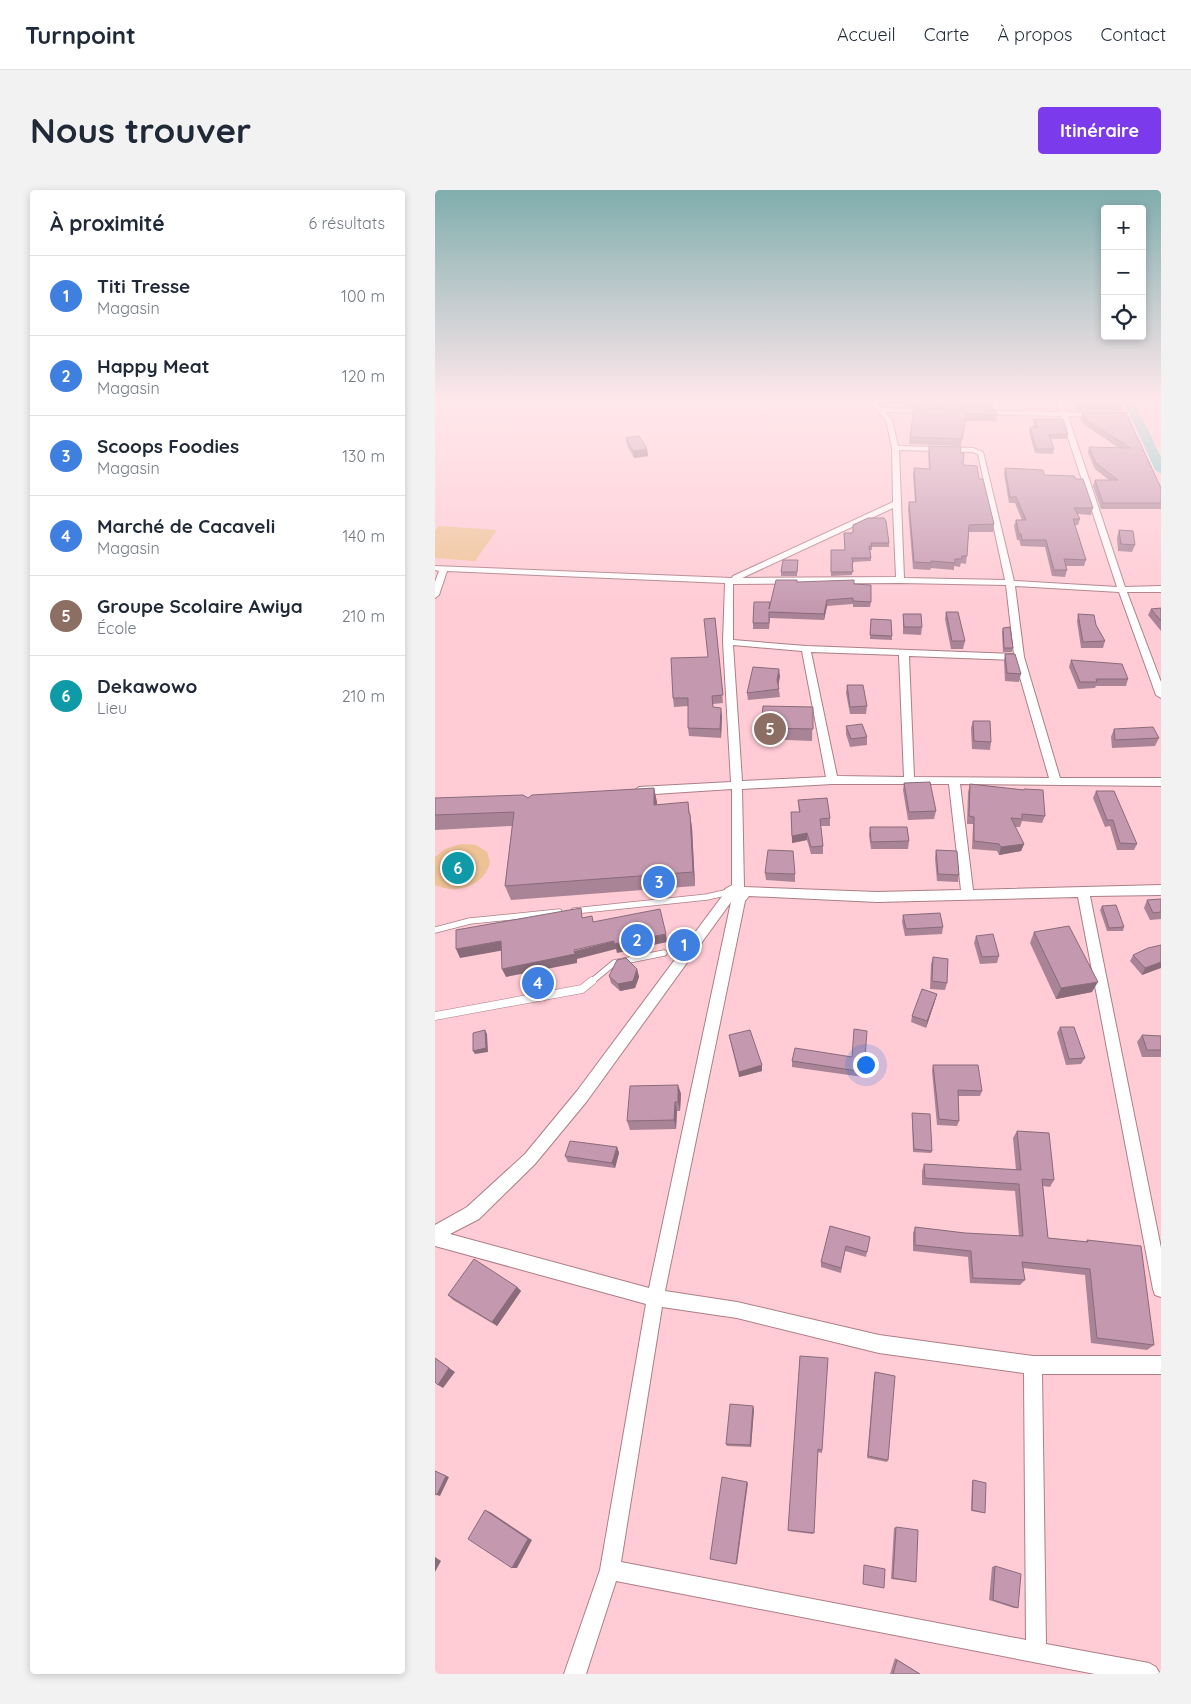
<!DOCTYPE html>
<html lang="fr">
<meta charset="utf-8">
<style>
body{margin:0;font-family:Quicksand,sans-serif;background:#f2f2f3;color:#1f2937}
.controls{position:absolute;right:15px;top:15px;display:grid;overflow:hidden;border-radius:5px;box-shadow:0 2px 8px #0003}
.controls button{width:45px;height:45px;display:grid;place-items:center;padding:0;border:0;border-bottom:1px solid #e0e1e3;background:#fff;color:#1f2937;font:25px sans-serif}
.you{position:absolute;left:430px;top:874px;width:18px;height:18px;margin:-12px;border:4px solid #fff;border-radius:50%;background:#1a73e8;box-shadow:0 0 0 8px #1a73e833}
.badge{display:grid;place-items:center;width:32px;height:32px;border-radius:50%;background:#7c3aed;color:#fff;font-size:16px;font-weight:700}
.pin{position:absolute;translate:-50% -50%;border:2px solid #fff;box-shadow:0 1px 5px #0006}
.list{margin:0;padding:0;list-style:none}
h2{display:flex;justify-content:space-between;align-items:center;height:65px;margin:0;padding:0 20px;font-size:21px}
h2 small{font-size:16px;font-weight:400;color:#747a83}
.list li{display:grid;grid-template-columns:32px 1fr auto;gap:15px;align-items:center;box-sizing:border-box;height:80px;padding:0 20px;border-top:1px solid #e0e1e3}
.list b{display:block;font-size:19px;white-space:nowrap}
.list p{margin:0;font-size:16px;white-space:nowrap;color:#747a83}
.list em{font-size:16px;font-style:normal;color:#747a83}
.icon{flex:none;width:28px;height:28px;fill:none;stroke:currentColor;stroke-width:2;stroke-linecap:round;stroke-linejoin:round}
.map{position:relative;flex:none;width:726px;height:1484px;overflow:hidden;border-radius:5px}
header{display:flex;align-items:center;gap:30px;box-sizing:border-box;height:70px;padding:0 25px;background:#fff;border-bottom:1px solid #e0e1e3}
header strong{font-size:24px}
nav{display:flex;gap:28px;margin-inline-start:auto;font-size:18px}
.intro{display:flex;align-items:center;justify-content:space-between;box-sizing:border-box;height:120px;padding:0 30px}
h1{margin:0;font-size:35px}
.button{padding:12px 22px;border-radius:5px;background:#7c3aed;color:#fff;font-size:18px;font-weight:700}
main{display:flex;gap:30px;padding:0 30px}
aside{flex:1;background:#fff;border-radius:5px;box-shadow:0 2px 8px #0003}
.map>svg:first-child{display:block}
.green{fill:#eec295}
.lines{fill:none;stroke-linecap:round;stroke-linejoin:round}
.service-far2-casing{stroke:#ad7e86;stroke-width:4.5}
.service-far1-casing{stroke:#ad7e86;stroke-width:7}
.service-casing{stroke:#ad7e86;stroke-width:9}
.minor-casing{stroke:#ad7e86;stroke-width:2}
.primary-casing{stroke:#fff;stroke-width:1}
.service-far2{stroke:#fff;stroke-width:4}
.service-far1{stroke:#fff;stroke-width:5.5}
.service{stroke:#fff;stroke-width:8}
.minor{fill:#fff;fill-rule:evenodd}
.primary{fill:#74cac4;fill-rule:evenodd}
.wall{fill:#a98496}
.shaded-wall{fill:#896b7a}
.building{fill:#c499af;stroke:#896b7a}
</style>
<header>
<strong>Turnpoint</strong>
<nav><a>Accueil</a><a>Carte</a><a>À propos</a><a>Contact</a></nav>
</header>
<div class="intro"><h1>Nous trouver</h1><a class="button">Itinéraire</a></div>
<main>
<aside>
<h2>À proximité<small>6 résultats</small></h2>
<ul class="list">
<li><span class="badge" style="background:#3f7fe0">1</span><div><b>Titi Tresse</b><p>Magasin</p></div><em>100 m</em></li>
<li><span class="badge" style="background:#3f7fe0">2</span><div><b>Happy Meat</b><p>Magasin</p></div><em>120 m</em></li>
<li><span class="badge" style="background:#3f7fe0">3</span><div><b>Scoops Foodies</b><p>Magasin</p></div><em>130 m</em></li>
<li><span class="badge" style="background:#3f7fe0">4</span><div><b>Marché de Cacaveli</b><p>Magasin</p></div><em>140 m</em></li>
<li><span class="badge" style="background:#8d6e63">5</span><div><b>Groupe Scolaire Awiya</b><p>École</p></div><em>210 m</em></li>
<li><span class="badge" style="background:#0f9aa8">6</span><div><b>Dekawowo</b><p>Lieu</p></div><em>210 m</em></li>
</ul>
</aside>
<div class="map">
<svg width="726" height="1484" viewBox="0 0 726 1484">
<rect width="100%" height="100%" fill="#ffcbd4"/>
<path class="green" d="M4,336L62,340L40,371L0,368V341Z
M26,654L41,655L52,662L55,672C50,696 21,705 0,695V667L10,659Z"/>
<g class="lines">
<g class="service-far2-casing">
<path id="service-far2" d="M0,218L10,212"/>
</g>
<g class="service-far1-casing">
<path id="service-far1" d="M139,721L272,707L294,702
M0,740L35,731L124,722
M156,792L179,773L229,763"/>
</g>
<g class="service-casing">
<path id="service" d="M0,826L147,799L157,791"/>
</g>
<g class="minor-casing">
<path id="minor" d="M434,212H441L446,218L496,219L499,221L496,223L450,222L457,230L463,256L538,258L548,262L579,391L682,397L626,226L546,224L543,222L546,220L625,222L622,212H628L631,222L700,223L703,225L700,227L633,226L690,397L726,396V402H692L726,492V508L721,505L684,402L580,396L589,467L625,588H726V596L525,594L538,700L726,695V705L655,706L726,1058V1107L720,1105L718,1099L643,707L442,712L314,706L310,711L230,1101L302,1112L444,1145L598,1166H726V1184H607L611,1454L714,1473L721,1477L725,1484H660L181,1391L151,1484H129L165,1380L211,1114L0,1056V1035L32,1017L90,964L142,901L288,705L290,699L297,695V599L204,605L199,601L204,597L296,592L288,452L290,393L12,381L4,405L0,408V392L4,381L0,380V376L297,388L298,386L458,312L457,258L451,230ZM464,260L537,262L543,264L570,390L469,388ZM458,318L461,387L307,388ZM465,393L571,395L579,464L371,456L298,450V394ZM298,455L367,461L391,587L307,591ZM376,462L464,465L469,587L402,586ZM474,466L580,470L614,588L479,587ZM397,594H514L526,700L442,702L309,697L307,599ZM296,712L214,1098L15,1044L44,1029L100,974L152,911ZM227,1117L302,1128L444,1163L589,1183L591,1450L186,1372Z"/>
</g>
<g class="primary-casing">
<path id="primary" d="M689,212H700L726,267V284L720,280Z"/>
</g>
<use href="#service-far2" class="service-far2"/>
<use href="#service-far1" class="service-far1"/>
<use href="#service" class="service"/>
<use href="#minor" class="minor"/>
<use href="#primary" class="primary"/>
</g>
<path class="wall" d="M452,212H558V219L469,217L468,214H452Z
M638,212H685L687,215L686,221L642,220Z
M479,218L562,225L561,231H530L526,256L474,254Z
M647,223H691L726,298V319H666L658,296L660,290H674L660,279L653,263L654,257L684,258L648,234L645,228Z
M599,229L633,244L632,249H615L619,259L618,264L600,263L594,242L595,237H599L598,233Z
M191,248L212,259L213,266L199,268L192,255Z
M494,256L525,263L528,275L544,289L559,334L558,342H534L531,374L526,373L525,377L519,376V380L496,378L495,380L478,379L473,319L474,312H480L478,285L479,278L494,279L493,263Z
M570,278L609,285L641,289L658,318L656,325L642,324L645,329L643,335H640L651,370L649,376H631L632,380L630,387L617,386L610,357L586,356L584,350H582L579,336L581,330H587L580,313H574L569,284Z
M684,340L700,355L697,362L683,361L682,348Z
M409,343L454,353V357H437V360H435L436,371L418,372V377H417V385L396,386V360H410Z
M363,370L362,386H346V382Z
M362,392L419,394L436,412L435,417H418V414L392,416L389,430L335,428L334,439H318V433Z
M726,418V441L713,425L716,419Z
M511,422L530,451L528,459H516L510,429Z
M468,424L487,437L486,445L468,444Z
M643,424L661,435L670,451L668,458H646L642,431Z
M280,428L288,513L278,514V517L287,526L286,548L254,546L253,538V516L239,517L238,508L273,467Z
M436,429L457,446V450L435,449Z
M568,438L578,458L577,462H568L567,442Z
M570,464L586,484L584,492L570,491L569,471Z
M636,470L693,489L691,496H661L660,498L643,499L634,477Z
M345,486L343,494L345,507L313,510L312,503Z
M412,495L432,516L431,524H415L411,503Z
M378,517L377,551L326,549V538Z
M538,531L556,552L555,560L537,559L536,538Z
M411,536L432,547V555L415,557L411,544Z
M679,539L724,548L720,556L677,558L676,547Z
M469,593L501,621L499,629L473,630L468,600Z
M535,594L589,600V599L610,626L607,633L587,631L585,637H580L589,654L586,661L564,665L562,661L537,659L538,634H532L533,602Z
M219,598L222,615L253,612L257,638L260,696L76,710L70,696L77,636L0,640V608H93Z
M661,601L702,654L699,660H682L675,636L670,637L658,608Z
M363,610L395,628V636H386L388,656V664H376L372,650L357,653L356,622H364Z
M435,637L474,651L473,659H436L434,645Z
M501,660L524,685L523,692L502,691L500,668Z
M330,683L360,684V692L331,690Z
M726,709V729L715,730L709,718L712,710Z
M667,716L689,737L688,741H672L665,720Z
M468,725L508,737L507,744L470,746L467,732Z
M599,742L657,802L621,809L595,753Z
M541,746L564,766L562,773L545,774L539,753Z
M698,765L722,778L707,785L695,771Z
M498,767L512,793L510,800L495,799L496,774Z
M202,779L204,787L200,798L185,801L176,793L174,786Z
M500,811L491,838L476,832L477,826Z
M625,837L650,868L646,874L631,875L622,843Z
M294,845L327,875V881L304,887L295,850Z
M707,845L726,846V867H707L702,852Z
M417,867L429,882L428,887L357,877V871Z
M498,875L547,901L545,906H523L524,931L522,936L502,935L497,881Z
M243,895L246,904L245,921H242L241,939L195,940L192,931Z
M477,923L497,961L496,963L478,962L477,926Z
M582,941L619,990L615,997L608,996L613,1048L651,1052L652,1050L719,1155L712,1160L656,1153L650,1085L588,1078L590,1090L585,1095L535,1093L533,1067L478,1061V1043L480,1037L530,1043L584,1046L580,1001L487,995V981L489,974L581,980L578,948Z
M182,957L184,963L180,978L133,972L130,966Z
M395,1036L435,1047L431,1067L410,1061L406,1083L386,1077V1072Z
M82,1097L86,1101L62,1136L18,1110L13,1105Z
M365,1166L387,1260V1263L383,1262L378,1344L353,1341V1340Z
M440,1182L453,1270L452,1272L432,1268L439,1186Z
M319,1219L316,1257L292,1256L291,1254Z
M538,1290L550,1323H549L536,1321L537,1291Z
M461,1337L481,1392L456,1389L459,1338Z
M560,1376L583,1418H579L554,1410L557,1377Z
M460,1468L485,1484H455Z"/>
<path class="shaded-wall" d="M212,259L213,266L199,268L198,261Z
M392,410V416L389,430V424Z
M344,479L345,486L343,498L342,490Z
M286,518L287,526L286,548L285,539Z
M219,598L222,612V630L219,615Z
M255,624L257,638L260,696L258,682Z
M372,643V650L357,653V646Z
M589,654L586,661L564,665L566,657Z
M231,744L232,752L182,763L181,759L142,769V773L71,787L67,779L179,751Z
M66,751L70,760L25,768L21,759Z
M726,772V778L707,785L710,778Z
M202,779L204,787L200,798L185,801L183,794Z
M663,792L657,802L621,809L626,798Z
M502,804L500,811L491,838L492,831Z
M50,840L52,844L53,862L40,864L38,861Z
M327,875V881L304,887V882Z
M243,895L246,904L245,921L243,912Z
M240,912L242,921L241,939L239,930Z
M182,957L184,963L180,978L177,973Z
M82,1097L86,1101L62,1136L57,1132Z
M0,1168L20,1182L8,1198L3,1195Z
M318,1216L319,1219L316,1257L315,1255Z
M0,1281L14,1287L5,1306L2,1305Z
M312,1292L313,1293L302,1374H301Z
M50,1320L55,1322L97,1350L82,1378H77Z
M0,1367L6,1371L0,1382Z"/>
<path class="building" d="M510,212H558V213Z
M642,212H685L687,215H643Z
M479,218L561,220L562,225L531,224L527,249L475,247Z
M647,223H691L726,298V313H668L660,290H683L661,273L654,257L695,258L649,228Z
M599,229H628L633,244L614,245L619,259H601L595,237H602Z
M204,246L212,259L198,261L191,248Z
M494,256L526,257L525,263H529L528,275L542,276L544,289H548L559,334L534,335L532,366H527L526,369H520V373L496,371V373L479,372L474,312H481L479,278L495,279Z
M570,278L608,280L609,285L639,286L641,289H648L658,318H639L645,329H638L651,370L629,369L632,380H619L611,350H587L586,344H584L581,330H591L581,307H575Z
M433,328H449L451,331L454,353H436L437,356H434L436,368H417L418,373H417L418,382H396V360H410L409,343H418V335Z
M684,340L698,341L700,355L686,354Z
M348,370H363L362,382H346Z
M341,390H362V392L419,390V394L436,395V412L418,411V408L392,410L389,424L334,422V433H318L319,412H335L334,419Z
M726,418V431L716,419Z
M511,422H523L530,451H517Z
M468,424H486L487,437H469Z
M643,424L659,425L661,435L670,451L648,452Z
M280,428L288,505L277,506L278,517L286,518L285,539L253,538V508H238L236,468L273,467L269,429Z
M436,429L456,430L457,446L435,445Z
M575,437L578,458H569L568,438Z
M570,464H580L586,484L572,483Z
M636,470L687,474L693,489H661L662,492H645Z
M318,477L344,479L342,490L344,499L312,503Z
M412,495H428L432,516L415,517Z
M328,516L378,517V539L326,538Z
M538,531H555L556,552L539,551Z
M427,534L432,547L416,549L411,536Z
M718,537L724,548L680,550L679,539Z
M495,592L501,621L474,622L469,593Z
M535,594L589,600V599L608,600L610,626L587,624V629L576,628L589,654L566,657L564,654L539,651V627L534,626Z
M219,598V615L253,612L254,624H255L258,682L70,696L79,622L0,625V608L88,605L93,608L97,605Z
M661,601H679L702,654L685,653L678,630H672Z
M392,608L395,628L385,629L388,656L376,657L372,643L357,646L356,622H365L363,610Z
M435,637H472L474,651L436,652Z
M333,660L358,661L360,684L330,683Z
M501,660L522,661L524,685L503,684Z
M726,709V722L718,723L712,710Z
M681,715L689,737L674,738L667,716Z
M146,718L147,728L157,726L158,732L225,719L231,744L179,754V751L139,760L140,764L67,779L66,751L21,759V740Z
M505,723L508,737L471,739L468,725Z
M634,736L663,792L626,798L599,742Z
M558,744L564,766L547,767L541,746Z
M726,755V772L710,778L698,765L713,758Z
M498,767L513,769L512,793L497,791Z
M191,768L202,779L198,791L183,794L174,786L182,770Z
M487,799L502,804L492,831L477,826Z
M625,837H639L650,868L634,869Z
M419,839L432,841L429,882L357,871L360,858L417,867Z
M50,840L51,858L38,861V843Z
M315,840L327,875L304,882L294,845Z
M707,845L726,846V860H712Z
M498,875H543L547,901L523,900L524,931L504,929Z
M243,895V912H240L239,930L192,931L195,896Z
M477,923L495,924L497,961L479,959Z
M582,941L614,943L619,990L607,989L613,1048L653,1052L652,1050L706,1056L719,1155L662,1148L655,1079L587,1072L590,1090L538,1088L536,1061L480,1055V1037L530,1043L588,1046L584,994L490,988L489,974L586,980Z
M135,951L182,957L177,973L130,966Z
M395,1036L435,1047L432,1062L411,1056L406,1078L386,1072Z
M39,1069L82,1097L57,1132L13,1105Z
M365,1166L393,1168L387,1260L383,1259L379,1343L353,1340Z
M0,1168L14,1178L3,1195L0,1192Z
M440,1182L460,1186L453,1270L433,1266Z
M295,1214L318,1216L315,1255L291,1254Z
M0,1281L11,1286L2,1305L0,1304Z
M287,1287L312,1292L301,1374L275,1369Z
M538,1290L551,1293L550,1323L537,1320Z
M50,1320L93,1349L77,1378L33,1349Z
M461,1337L483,1340L481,1392L458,1388Z
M429,1375L450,1379L449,1398L428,1394Z
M560,1376L586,1384L583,1418L558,1410Z
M462,1470L485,1484H458Z"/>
<linearGradient id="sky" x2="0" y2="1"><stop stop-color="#80adad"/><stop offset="0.5" stop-color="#ffe8ec"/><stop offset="1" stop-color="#ffe8ec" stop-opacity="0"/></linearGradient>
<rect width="726" height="420" fill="url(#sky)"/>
</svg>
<div class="controls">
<button>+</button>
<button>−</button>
<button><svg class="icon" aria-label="locate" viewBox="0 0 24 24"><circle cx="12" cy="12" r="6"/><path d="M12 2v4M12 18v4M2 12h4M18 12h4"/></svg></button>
</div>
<div class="you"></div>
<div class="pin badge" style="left:249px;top:755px;background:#3f7fe0">1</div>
<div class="pin badge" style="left:202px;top:750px;background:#3f7fe0">2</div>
<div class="pin badge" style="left:224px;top:692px;background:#3f7fe0">3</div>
<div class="pin badge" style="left:103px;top:793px;background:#3f7fe0">4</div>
<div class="pin badge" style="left:335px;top:539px;background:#8d6e63">5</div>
<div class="pin badge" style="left:23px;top:678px;background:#0f9aa8">6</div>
</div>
</main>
